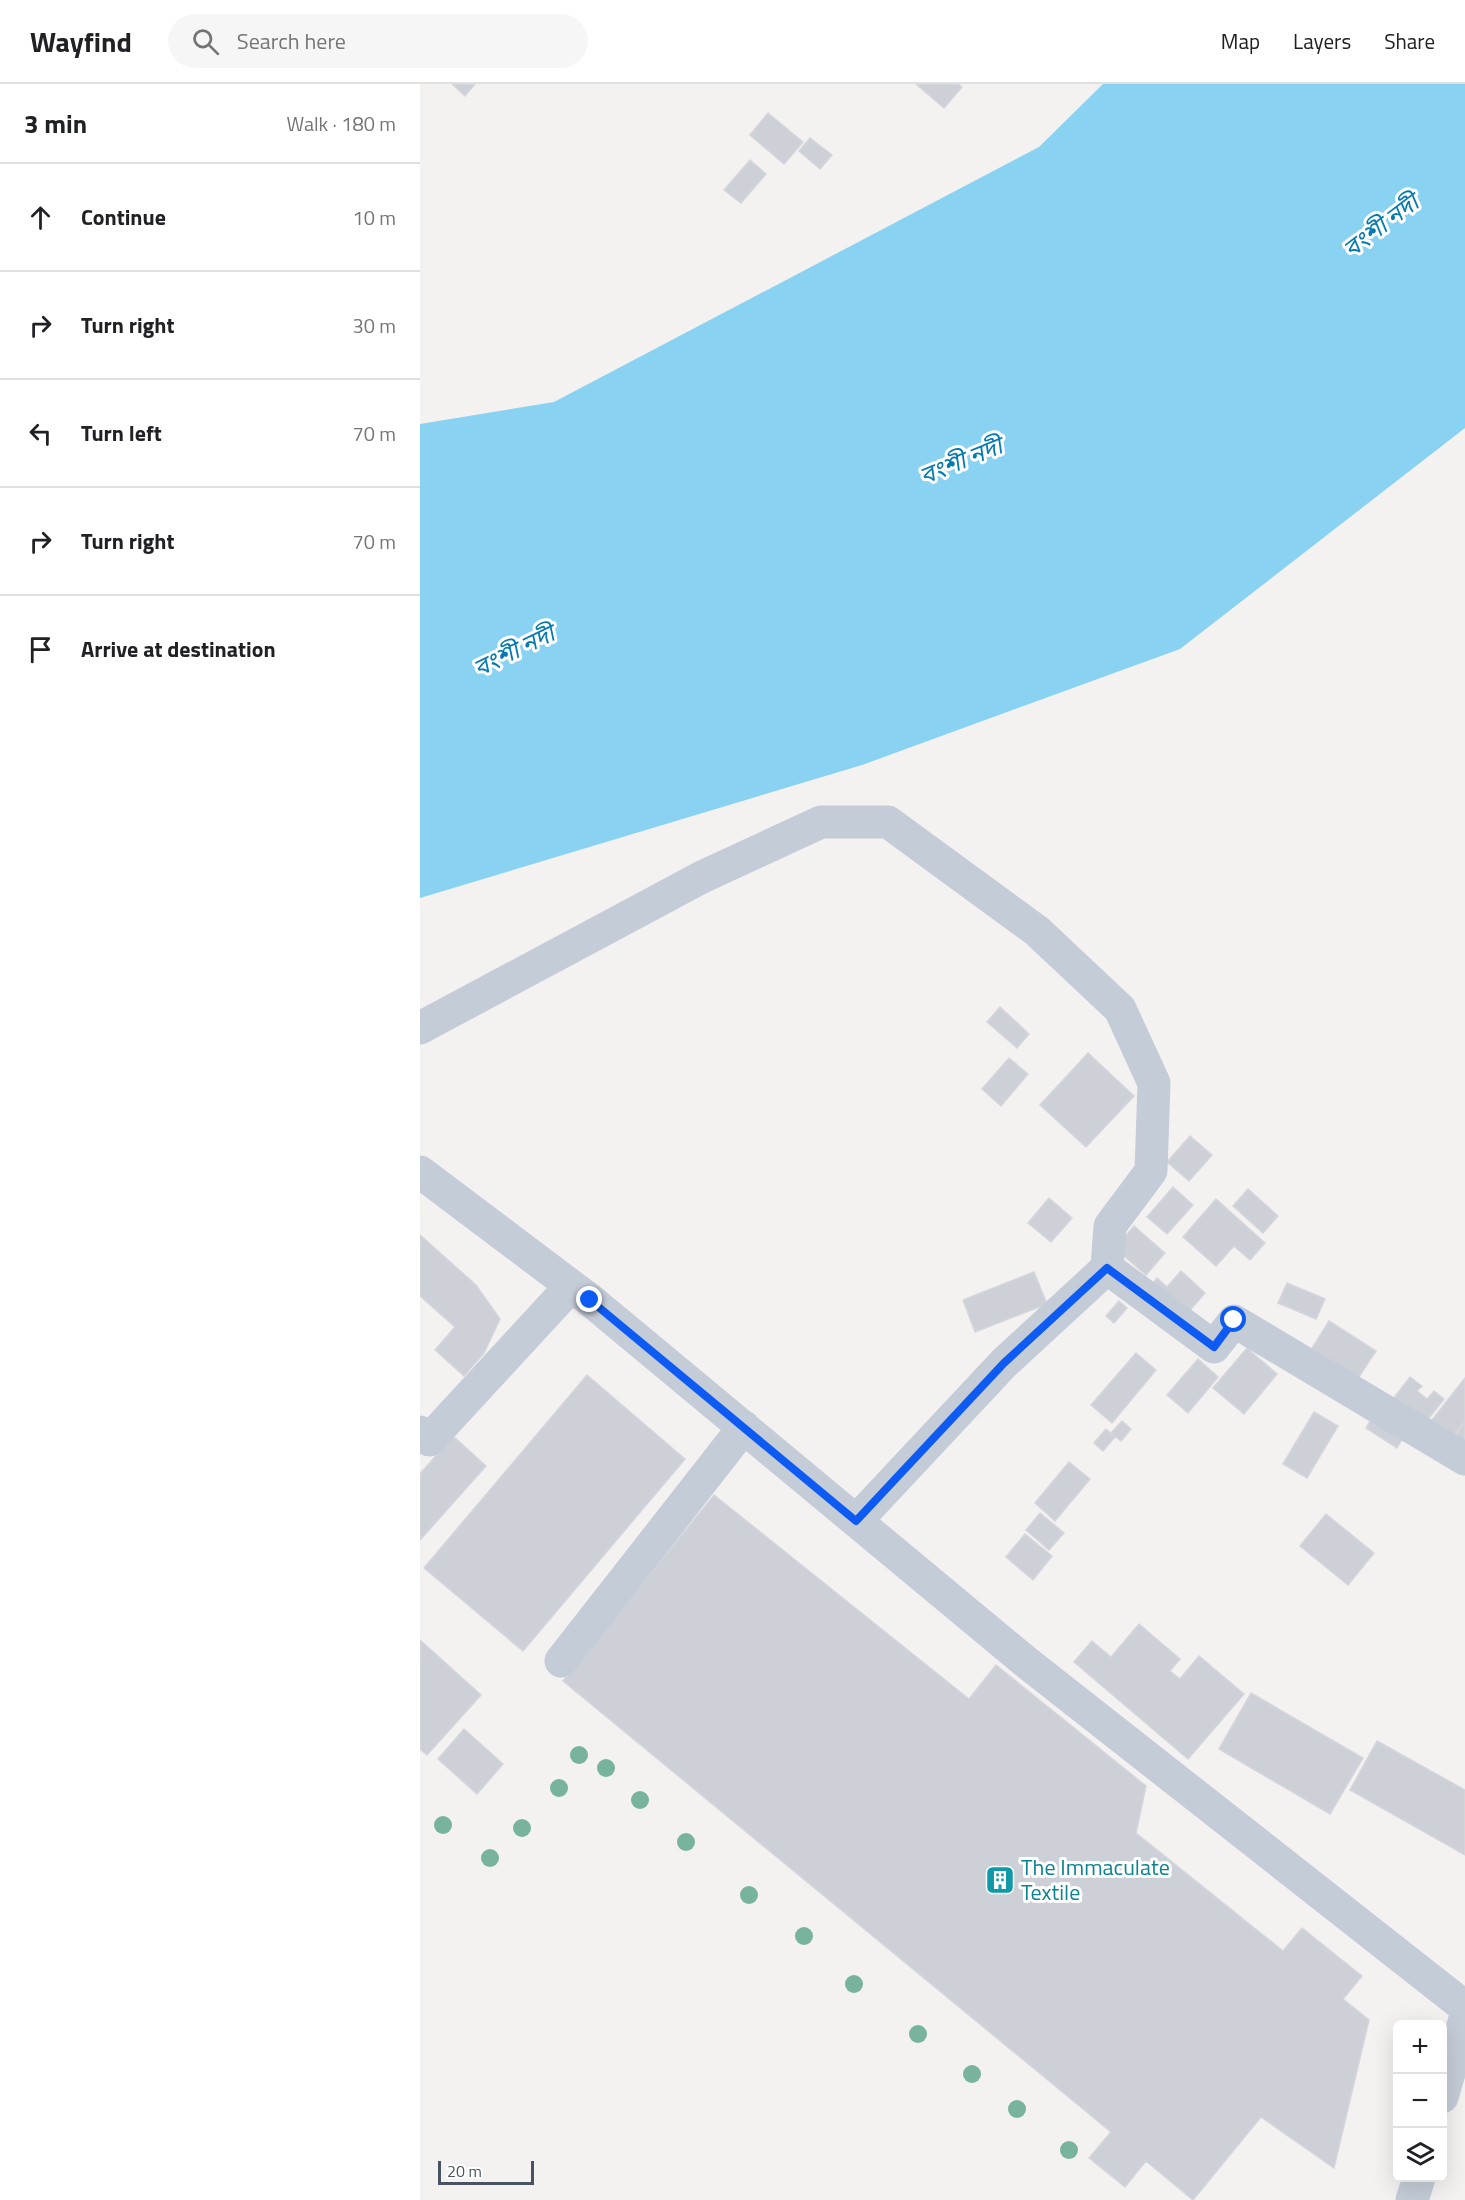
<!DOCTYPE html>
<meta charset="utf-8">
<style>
body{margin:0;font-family:"Titillium Web","Noto Sans Bengali",sans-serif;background:#f6f6f6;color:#202124}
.controls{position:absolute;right:18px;bottom:18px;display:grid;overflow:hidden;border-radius:9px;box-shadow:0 6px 24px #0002}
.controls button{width:54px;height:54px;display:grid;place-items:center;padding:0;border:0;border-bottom:2px solid #e0e0e0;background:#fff;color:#202124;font:30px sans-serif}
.scale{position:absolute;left:18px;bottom:15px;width:96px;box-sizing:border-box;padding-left:6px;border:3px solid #485260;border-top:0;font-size:16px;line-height:21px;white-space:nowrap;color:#485260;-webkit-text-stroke:4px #fff;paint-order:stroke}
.stop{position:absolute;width:18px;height:18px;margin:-14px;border:4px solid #0d5bf2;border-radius:50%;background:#fff}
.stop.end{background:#0d5bf2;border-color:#fff;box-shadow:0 2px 6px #0008}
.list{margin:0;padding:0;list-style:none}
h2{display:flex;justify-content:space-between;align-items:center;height:78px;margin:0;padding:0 24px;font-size:26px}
h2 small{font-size:20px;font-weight:400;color:#757577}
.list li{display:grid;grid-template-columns:39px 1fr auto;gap:18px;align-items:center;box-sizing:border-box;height:108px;padding:0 24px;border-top:2px solid #e0e0e0}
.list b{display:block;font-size:22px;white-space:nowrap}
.list em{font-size:20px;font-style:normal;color:#757577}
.icon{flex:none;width:33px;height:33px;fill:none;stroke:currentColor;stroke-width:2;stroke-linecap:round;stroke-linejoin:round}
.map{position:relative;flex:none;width:1045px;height:2116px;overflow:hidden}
header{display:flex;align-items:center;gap:36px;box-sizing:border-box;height:84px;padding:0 30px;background:#fff;border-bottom:2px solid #e0e0e0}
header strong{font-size:28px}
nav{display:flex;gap:33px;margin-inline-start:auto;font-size:21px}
.search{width:420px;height:54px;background:#f6f6f6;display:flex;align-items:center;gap:15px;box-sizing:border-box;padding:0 21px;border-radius:33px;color:#757577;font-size:22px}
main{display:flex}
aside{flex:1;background:#fff}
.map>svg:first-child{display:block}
.water{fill:#89d2f2}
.building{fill:#cdd0d6;stroke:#d5d6dd;stroke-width:1.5}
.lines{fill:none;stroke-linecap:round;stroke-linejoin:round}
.minor{stroke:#c4ccd7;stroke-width:33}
.tree{fill:#77b49b}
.route{stroke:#0d5bf2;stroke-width:8}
.labels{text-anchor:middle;stroke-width:6;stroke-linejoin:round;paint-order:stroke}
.culture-label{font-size:22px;fill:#0d838f;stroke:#fff;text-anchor:start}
.water-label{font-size:24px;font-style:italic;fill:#047bb0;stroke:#fff}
</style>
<header>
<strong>Wayfind</strong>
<div class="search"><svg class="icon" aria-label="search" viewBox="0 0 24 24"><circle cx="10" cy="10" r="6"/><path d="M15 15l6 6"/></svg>Search here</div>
<nav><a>Map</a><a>Layers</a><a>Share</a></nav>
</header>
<main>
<aside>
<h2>3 min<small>Walk · 180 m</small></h2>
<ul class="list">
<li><svg class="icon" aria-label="ahead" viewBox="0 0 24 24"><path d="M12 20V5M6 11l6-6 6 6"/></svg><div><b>Continue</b></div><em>10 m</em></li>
<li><svg class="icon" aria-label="right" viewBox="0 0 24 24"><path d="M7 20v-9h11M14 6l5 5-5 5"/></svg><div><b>Turn right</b></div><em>30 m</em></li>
<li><svg class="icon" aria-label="left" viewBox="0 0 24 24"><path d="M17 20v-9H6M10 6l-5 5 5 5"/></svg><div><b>Turn left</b></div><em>70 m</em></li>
<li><svg class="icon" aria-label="right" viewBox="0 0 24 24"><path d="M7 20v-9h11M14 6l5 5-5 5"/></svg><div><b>Turn right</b></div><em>70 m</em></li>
<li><svg class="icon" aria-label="arrive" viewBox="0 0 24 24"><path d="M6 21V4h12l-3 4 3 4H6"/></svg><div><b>Arrive at destination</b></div></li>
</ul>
</aside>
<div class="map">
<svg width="1045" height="2116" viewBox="0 0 1045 2116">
<rect width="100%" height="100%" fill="#f4f1f1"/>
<path class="water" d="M683,0H1045V344L760,565L442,681L0,814V340L134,318L619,63Z"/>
<path class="building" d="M32,0H55L45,12Z
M496,0H538L542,3L524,24Z
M348,29L383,58L364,80L330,51Z
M390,54L412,71L400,85L379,67Z
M330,76L346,90L321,119L304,106Z
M580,923L609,950L597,964L567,938Z
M668,969L714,1012L666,1063L620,1021Z
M589,974L608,990L581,1022L562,1005Z
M770,1052L792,1071L769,1097L747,1078Z
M753,1103L773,1121L747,1150L727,1133Z
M828,1105L858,1132L843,1149L813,1122Z
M629,1114L652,1134L631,1158L608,1139Z
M796,1115L845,1159L830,1176L814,1162L796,1182L763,1153Z
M714,1142L745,1169L726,1191L695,1164Z
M0,1151L56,1201L80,1235L64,1269L44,1292L15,1266L35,1243L0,1212Z
M761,1187L785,1209L765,1232L730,1202L737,1194L747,1203Z
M614,1188L627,1220L555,1248L543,1216Z
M867,1199L905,1215L896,1235L858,1219Z
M699,1217L707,1224L694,1239L686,1232Z
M909,1237L956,1267L935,1299L889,1269Z
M827,1264L857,1290L824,1330L793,1304Z
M716,1269L736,1286L692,1339L671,1321Z
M778,1275L798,1293L768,1329L747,1311Z
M167,1291L265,1375L103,1567L4,1484Z
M990,1293L1002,1302L997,1307L1007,1315L1014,1307L1024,1315L1001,1344L970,1319Z
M1045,1294V1337L1033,1353L1012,1336Z
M956,1327L987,1347L977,1364L946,1344Z
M894,1328L918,1342L887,1394L863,1380Z
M702,1337L711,1345L701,1357L691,1349Z
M1045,1339V1360L1035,1352Z
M686,1345L695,1353L683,1367L674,1359Z
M33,1352L66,1382L0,1456V1390Z
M649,1378L670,1395L635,1437L615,1419Z
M294,1411L549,1615L576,1581L726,1702L716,1749L863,1867L882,1844L942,1892L923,1915L949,1936L914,2084L841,2033L773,2116L726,2077L705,2103L669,2074L691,2048L143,1597Z
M620,1429L644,1449L629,1466L606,1446Z
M906,1430L954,1469L928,1501L880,1462Z
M605,1450L632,1472L613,1496L586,1473Z
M719,1540L760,1575L750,1587L760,1595L779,1572L824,1610L768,1675L654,1578L672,1557L691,1573Z
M0,1556L61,1611L7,1671L0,1665Z
M831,1609L943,1674L910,1730L799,1665Z
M44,1645L83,1680L57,1710L18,1675Z
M957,1657L1045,1706V1771L930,1706Z"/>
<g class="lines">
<path class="minor" d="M0,944L282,793L401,738H468L617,847L700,925L734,999L731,1087L690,1142L687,1184
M0,1088L170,1216L606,1578L1045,1923
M0,1348L9,1356L151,1202
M436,1437L584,1279L687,1184L794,1263L814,1237L1045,1375
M141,1577L324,1343
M1022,2013L1045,1935
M992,2116L999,2094"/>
</g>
<g class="tree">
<circle cx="159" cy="1671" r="9"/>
<circle cx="186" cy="1684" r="9"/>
<circle cx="139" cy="1704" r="9"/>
<circle cx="220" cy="1716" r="9"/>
<circle cx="23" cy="1741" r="9"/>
<circle cx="102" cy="1744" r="9"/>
<circle cx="266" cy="1758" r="9"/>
<circle cx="70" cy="1774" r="9"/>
<circle cx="329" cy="1811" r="9"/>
<circle cx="384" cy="1852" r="9"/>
<circle cx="434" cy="1900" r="9"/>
<circle cx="498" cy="1950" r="9"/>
<circle cx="552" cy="1990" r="9"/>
<circle cx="597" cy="2025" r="9"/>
<circle cx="649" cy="2066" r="9"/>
</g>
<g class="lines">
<path class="route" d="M170,1216L436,1437L584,1279L687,1184L794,1263L814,1236"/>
</g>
<defs>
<g id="building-square" transform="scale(1.5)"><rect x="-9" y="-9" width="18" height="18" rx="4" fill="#0f9aa8" stroke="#fff"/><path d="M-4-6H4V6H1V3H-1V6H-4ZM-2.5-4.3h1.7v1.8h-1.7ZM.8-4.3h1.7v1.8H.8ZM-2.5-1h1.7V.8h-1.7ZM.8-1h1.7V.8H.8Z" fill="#fff"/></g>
</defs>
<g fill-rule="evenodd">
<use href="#building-square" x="580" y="1796"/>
</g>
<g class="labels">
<g class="culture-label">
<text x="601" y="1791">The Immaculate<tspan x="601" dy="25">Textile</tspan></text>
</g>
<g class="water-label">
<text transform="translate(961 142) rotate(-37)" y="8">বংশী নদী</text>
<text transform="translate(541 377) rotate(-22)" y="8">বংশী নদী</text>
<text transform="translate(94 567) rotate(-26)" y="8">বংশী নদী</text>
</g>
</g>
</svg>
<div class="controls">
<button>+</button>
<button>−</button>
<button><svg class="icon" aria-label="layers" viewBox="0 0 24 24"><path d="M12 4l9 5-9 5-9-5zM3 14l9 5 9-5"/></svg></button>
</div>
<div class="scale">20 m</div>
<div class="stop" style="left:814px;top:1236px"></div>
<div class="stop end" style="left:170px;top:1216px"></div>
</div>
</main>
